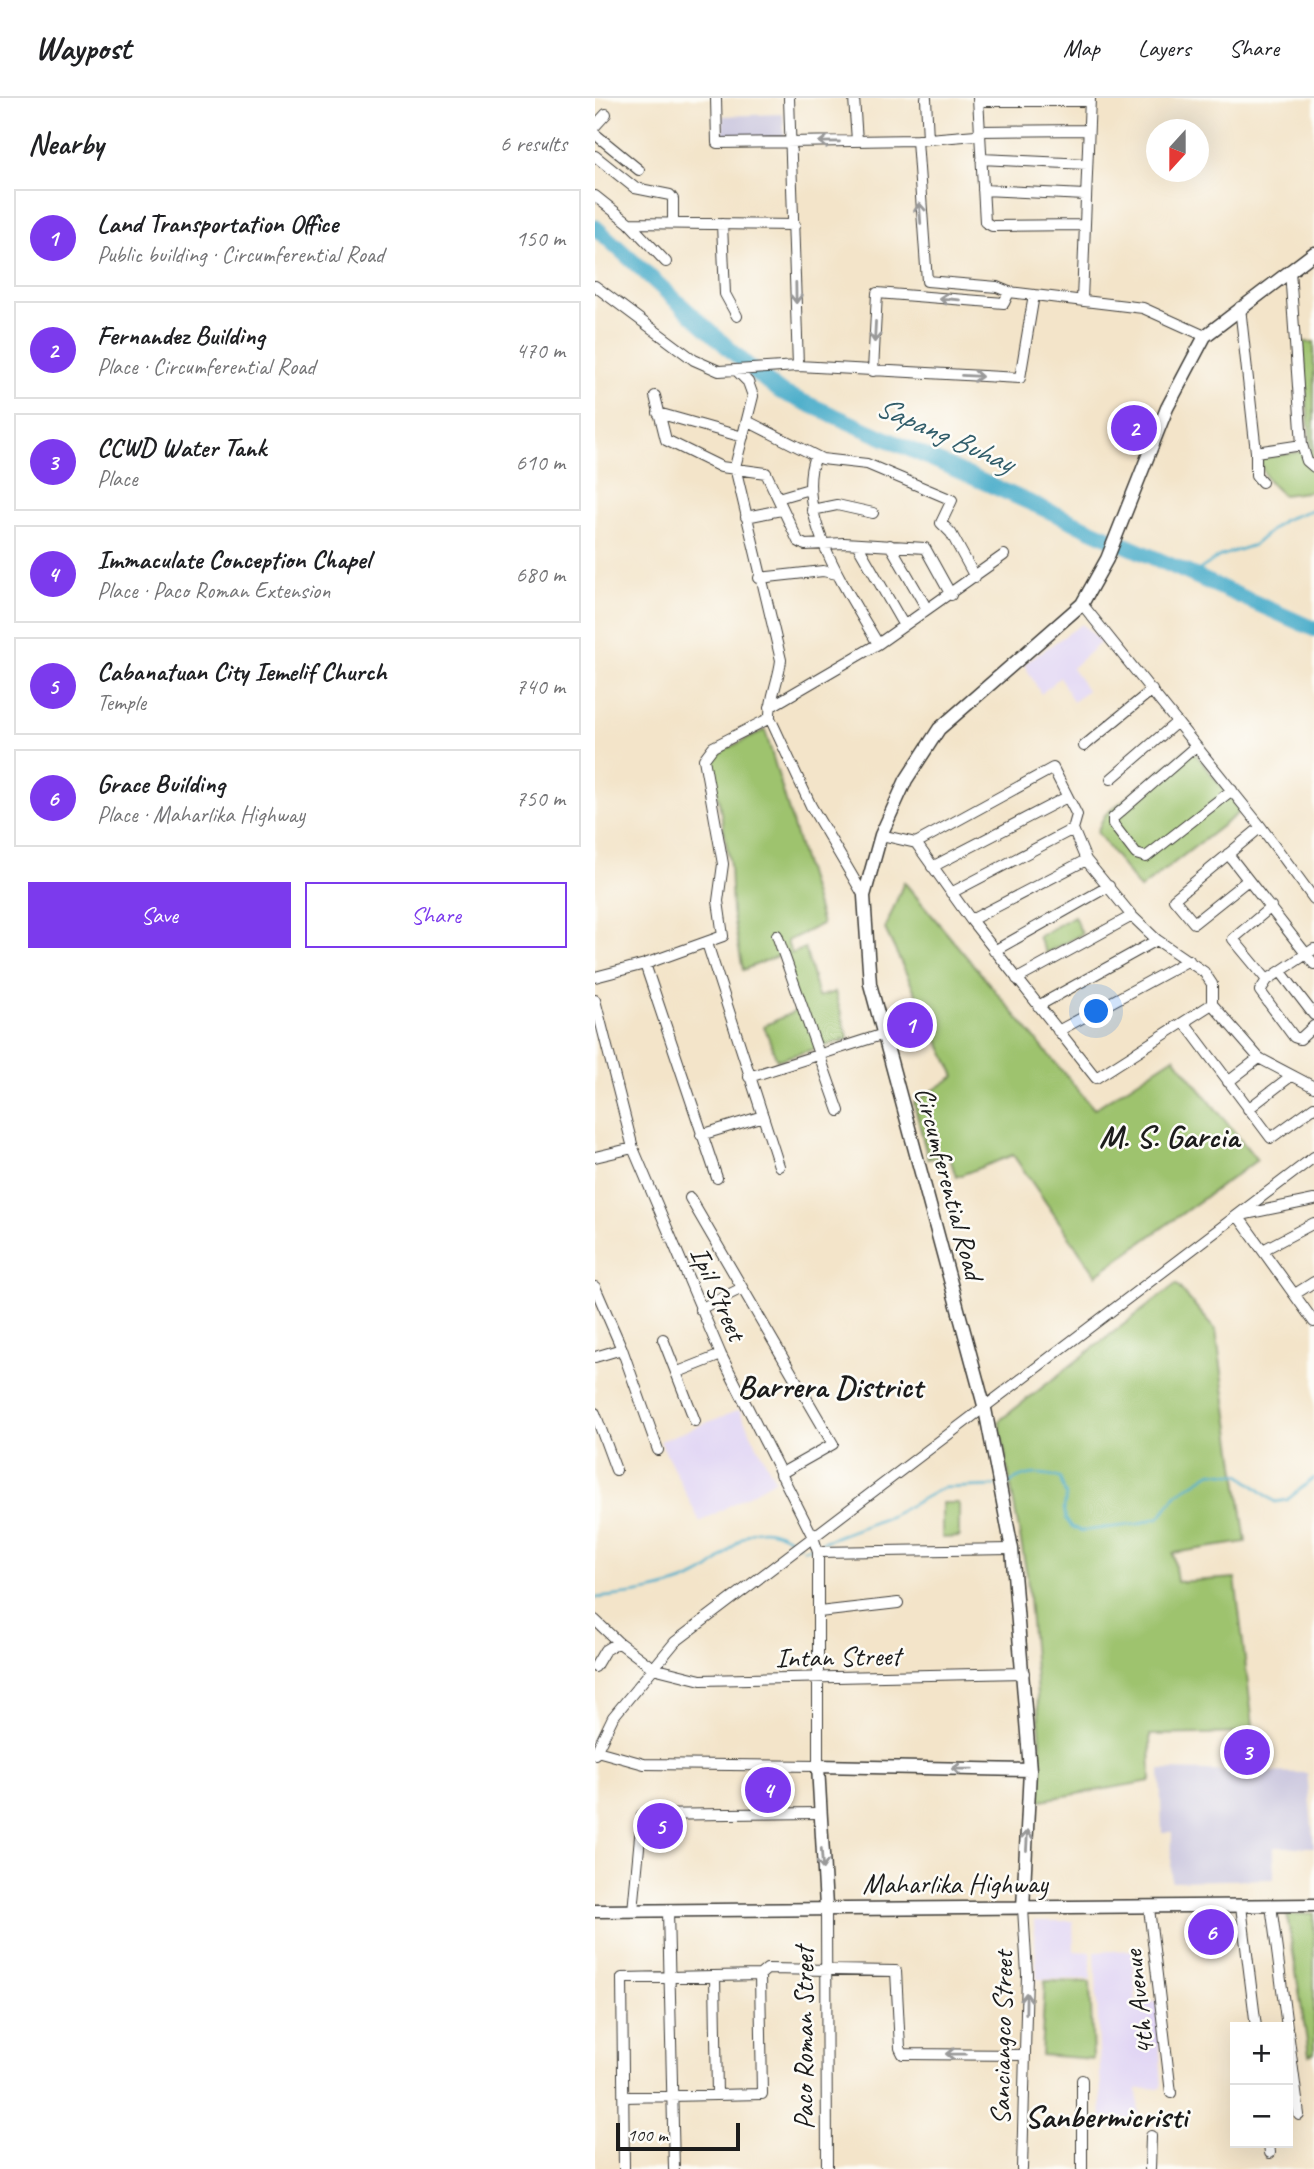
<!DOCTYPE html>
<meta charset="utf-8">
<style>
body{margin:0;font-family:Caveat,sans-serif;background:#f2f2f2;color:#202124}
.controls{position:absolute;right:21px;bottom:21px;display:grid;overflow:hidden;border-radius:0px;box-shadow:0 7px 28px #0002}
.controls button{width:63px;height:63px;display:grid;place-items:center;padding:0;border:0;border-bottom:2px solid #e0e0e0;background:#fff;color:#202124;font:35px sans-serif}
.compass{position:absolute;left:551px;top:21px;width:63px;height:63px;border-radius:50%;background:#fff;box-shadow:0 7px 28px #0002;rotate:201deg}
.scale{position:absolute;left:21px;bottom:18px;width:124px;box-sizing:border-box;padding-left:7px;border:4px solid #1c1c1c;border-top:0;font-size:19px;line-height:24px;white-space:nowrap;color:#1c1c1c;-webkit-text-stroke:5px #fdfcf7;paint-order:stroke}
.you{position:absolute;left:502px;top:914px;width:24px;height:24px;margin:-18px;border:5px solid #fff;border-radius:50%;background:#1a73e8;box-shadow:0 0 0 10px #1a73e833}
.badge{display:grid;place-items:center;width:46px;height:46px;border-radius:50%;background:#7c3aed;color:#fff;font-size:23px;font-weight:700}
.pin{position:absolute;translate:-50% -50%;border:4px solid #fff;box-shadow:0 2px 7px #0006}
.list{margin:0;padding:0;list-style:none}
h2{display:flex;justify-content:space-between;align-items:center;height:91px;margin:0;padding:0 28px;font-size:30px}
h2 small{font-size:23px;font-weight:400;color:#757577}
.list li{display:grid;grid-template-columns:46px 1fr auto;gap:21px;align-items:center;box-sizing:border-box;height:98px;margin:0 14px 14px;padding:0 14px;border:2px solid #e0e0e0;border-radius:0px}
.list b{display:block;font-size:26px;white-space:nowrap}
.list p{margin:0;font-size:23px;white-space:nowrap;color:#757577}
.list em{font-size:23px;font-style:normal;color:#757577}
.actions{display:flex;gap:14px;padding:21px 28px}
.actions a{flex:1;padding:16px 0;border:2px solid #7c3aed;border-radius:0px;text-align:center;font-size:24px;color:#7c3aed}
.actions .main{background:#7c3aed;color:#fff}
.map{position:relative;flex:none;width:719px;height:2071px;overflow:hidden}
header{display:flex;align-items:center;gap:42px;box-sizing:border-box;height:98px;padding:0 35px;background:#fff;border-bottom:2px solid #e0e0e0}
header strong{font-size:33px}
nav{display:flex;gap:38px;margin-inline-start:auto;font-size:24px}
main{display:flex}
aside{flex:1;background:#fff}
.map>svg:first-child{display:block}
.built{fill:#e0d4f4}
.industrial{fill:#c4c0db}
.green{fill:#9ec36e;stroke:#5d7045;stroke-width:2}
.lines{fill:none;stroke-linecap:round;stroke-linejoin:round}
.stream{stroke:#4badca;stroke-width:2.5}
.river{stroke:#4badca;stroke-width:16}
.minor-casing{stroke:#3c3a36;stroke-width:12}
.major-casing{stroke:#3c3a36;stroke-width:15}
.minor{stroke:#fff;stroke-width:10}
.major{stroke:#fff;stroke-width:12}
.oneway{stroke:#999}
.labels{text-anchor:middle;stroke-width:5;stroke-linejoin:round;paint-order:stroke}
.street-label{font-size:28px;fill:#1c1c1c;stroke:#fdfcf7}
.water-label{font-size:30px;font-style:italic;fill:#315d6a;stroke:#fdfcf7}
.quarter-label{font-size:32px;font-weight:bold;fill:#1c1c1c;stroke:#fdfcf7}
</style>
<header>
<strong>Waypost</strong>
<nav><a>Map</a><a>Layers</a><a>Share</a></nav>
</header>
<main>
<aside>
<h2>Nearby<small>6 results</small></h2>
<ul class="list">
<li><span class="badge">1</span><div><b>Land Transportation Office</b><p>Public building · Circumferential Road</p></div><em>150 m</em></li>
<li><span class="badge">2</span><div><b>Fernandez Building</b><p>Place · Circumferential Road</p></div><em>470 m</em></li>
<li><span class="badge">3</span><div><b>CCWD Water Tank</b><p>Place</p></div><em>610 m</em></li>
<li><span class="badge">4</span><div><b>Immaculate Conception Chapel</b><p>Place · Paco Roman Extension</p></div><em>680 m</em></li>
<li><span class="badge">5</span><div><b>Cabanatuan City Iemelif Church</b><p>Temple</p></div><em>740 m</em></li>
<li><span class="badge">6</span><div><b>Grace Building</b><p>Place · Maharlika Highway</p></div><em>750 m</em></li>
</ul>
<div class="actions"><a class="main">Save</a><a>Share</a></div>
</aside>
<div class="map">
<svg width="719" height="2071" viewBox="0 0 719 2071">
<rect width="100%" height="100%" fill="#fdfcf7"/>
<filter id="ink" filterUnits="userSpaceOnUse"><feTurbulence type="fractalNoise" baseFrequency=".0143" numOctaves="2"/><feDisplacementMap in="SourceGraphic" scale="14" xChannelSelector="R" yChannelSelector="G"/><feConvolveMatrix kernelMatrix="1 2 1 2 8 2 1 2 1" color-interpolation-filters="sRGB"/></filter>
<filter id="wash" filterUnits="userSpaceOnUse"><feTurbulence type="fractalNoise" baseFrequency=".00686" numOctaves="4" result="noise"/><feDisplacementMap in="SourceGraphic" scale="28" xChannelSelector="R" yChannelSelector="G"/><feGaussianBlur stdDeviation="1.57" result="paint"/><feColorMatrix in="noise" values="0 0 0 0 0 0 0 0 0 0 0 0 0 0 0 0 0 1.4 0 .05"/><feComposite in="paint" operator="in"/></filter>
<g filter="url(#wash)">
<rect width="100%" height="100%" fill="#f3e4c9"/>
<path class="built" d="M487,526L506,544L477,570L492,592L478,604L465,579L446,596L429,566Z
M144,1312L180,1382L105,1424L65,1343Z
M439,1823H478L479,1853L496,1854V1881H442Z
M538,1852L541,1905L562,1904L567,1990L542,1991L544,2020L507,2022L500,1854Z"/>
<path class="industrial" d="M188,16L189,39L128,41V18Z
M565,1672L712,1675L719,1749H679V1781L576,1783L577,1734H567Z"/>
<path class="green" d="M707,244H719V393L688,397C676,386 666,378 666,360L716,352Z
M170,632L227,826L192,843L196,856L210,850L223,899L240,894L253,941L182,962L169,928L205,911L185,857L148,872L137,814L135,767L117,663L131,651Z
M595,649L646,713L545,791L502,734L510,717Z
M309,784L499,1011L579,959L662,1062L501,1177L418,1057L361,1079L354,1057L333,1061L319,1005L360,978L290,831Z
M479,818L487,836L451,855L443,839Z
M581,1186L621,1232L651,1444L578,1455L582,1484L640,1480L659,1635L555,1637L556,1683L441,1703L446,1645L432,1477L404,1323Z
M347,1405H364V1439L347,1440Z
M719,1815V1955L714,1957L692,1817Z
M450,1883L495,1884L498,1961L446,1957Z"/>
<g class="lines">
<path class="stream" d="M598,476L625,458L659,447L688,422L719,411
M410,1388C428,1375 443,1373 465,1380L471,1398L469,1410L471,1421L477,1429L486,1433L543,1426L565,1419L582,1396L617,1374L645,1377L680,1404L692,1402L719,1380
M227,1444L296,1418L347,1390L400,1388
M209,1451L216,1449
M0,1500C33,1497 70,1493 100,1479C143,1460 147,1406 204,1447"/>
<path class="river" d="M0,129L162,276L186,294L719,531"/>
</g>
</g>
<g filter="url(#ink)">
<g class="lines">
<g class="minor-casing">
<path id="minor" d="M121,0L122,45L322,42L381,37L384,33L493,32
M194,0L203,268
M259,0L262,43
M331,0L333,41
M383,0L390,124L397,128L489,127
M384,3H494
M0,28L11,16
M0,36L44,72
M322,42L332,183L402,189L414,194
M0,58L40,90L75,97L78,101V125
M386,61L492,66
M388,92L490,97
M0,98L34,125L200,127
M34,125L71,164
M127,126L130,196L142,218
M695,172L707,347L712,363L719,369
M0,188L99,262L124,273L203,268L425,280L439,197
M487,202L495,0
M645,209L661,354V377L667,384
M278,273L282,195L409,205L414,194L548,210L610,238
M143,274L153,284L158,298L140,369L186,562C184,582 174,601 175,620L216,708L269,798
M60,298L71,342L126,369L171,375L203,443L210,447L249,445L330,450L356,497
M63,315L148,339
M152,323L227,361L272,366L357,402L346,425L356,435L380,479
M661,354L707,347
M220,358C198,416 255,497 283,546
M183,400L214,391
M217,412L242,407L278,415
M151,419L186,412
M262,446L308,526
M295,447L332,511
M164,480L228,473L242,476
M487,506L666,729L719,801
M175,609L283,546L409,457
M489,648L557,592
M601,648L518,720V726L541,756L551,759L637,692
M516,681L582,624
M286,737L321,745L458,670L482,717L478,731L491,762L537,818L562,842L609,874L617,886V906L664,960L719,989
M321,745L376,822L501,980L617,906
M633,756L719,866
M337,769L472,699
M653,782L599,825L579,801L666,729
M356,795L478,731
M376,822L491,762
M182,837L244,1013
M112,845L184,1068
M719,851L672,882L665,893L699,939L705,941L719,928
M399,853L514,788
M50,866L122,1080
M686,874L719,917
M0,879L50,866L128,838L123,803L128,766L109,661L118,649L175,620
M422,881L537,818
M672,882L638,841L676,809
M0,902L38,1050L126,1257L218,1439L223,1454V1668L49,1666L2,1653
M443,908L562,842
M589,924L676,1040L719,1009
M463,933L594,862
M154,979L289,936
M633,984L664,960
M653,1011L696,978
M106,1037L168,1018
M0,1059L38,1050
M95,1100L238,1346L185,1376
M646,1117L719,1102
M643,1118L719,1224
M668,1152L719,1125
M0,1189L27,1251L63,1352
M700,1196L719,1184
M105,1211L147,1190
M68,1241L100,1323
M0,1259L27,1251
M83,1274L126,1257
M0,1315L21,1372
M223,1454L417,1451
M224,1514L303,1505
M0,1522L23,1544L58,1570L106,1582L429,1575
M0,1569L10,1552L23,1544
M0,1656L18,1619L80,1544L719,1059
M676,1807L692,1929
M646,1808L661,1929
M231,1809L232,2071
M554,1810L576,1995
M38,1813L47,1717L224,1715
M73,1813L79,2071
M120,1878L122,1997
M693,1934L704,2017
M29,1999L167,1996L165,1877
M674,2045L675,2055
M29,2071L27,1880L165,1877L172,1871L301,1873L305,1950L308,1956L430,1957
M427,2071L432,1876L428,1810
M487,2071V1982
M555,2071L556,2038"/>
</g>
<g class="major-casing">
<path id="major" d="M231,1809L223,1668L435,1672
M428,1810L435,1672L417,1451L390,1311L275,886L269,798L286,737L311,682L344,631L487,506L512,461L572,310L610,238L719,155
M0,1813L719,1807"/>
</g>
<use href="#minor" class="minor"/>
<use href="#major" class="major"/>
</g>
<defs><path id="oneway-shaft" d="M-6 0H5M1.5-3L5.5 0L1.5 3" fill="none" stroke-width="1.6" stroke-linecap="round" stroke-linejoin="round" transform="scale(1.75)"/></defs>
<g class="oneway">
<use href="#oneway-shaft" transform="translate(234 44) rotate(179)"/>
<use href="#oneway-shaft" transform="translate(325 115) rotate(-94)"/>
<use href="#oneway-shaft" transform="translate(201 195) rotate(89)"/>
<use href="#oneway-shaft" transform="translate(354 201) rotate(-175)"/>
<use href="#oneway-shaft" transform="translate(280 234) rotate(93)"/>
<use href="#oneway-shaft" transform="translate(377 278) rotate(3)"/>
<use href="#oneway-shaft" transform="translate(367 1671) rotate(-179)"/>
<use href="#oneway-shaft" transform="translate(432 1742) rotate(-87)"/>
<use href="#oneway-shaft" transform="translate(227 1761) rotate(86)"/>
<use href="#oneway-shaft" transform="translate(431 1905) rotate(-89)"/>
<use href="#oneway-shaft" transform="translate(361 1956) rotate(-179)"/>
</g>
</g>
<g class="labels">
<g class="street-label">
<text transform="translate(355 1085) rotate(75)" y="10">Circumferential Road</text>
<text transform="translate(124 1195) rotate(66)" y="10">Ipil Street</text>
<text transform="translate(243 1558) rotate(-1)" y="10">Intan Street</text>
<text x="360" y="1795">Maharlika Highway</text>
<text transform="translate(543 1905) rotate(-97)" y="10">4th Avenue</text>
<text transform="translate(208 1940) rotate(-90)" y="10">Paco Roman Street</text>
<text transform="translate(406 1940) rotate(-89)" y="10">Sanciangco Street</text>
</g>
<g class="water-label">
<text transform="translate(350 336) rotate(24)" y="10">Sapang Buhay</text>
</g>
<g class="quarter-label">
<text x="574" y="1049">M. S. Garcia</text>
<text x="235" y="1299">Barrera District</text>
<text x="511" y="2029">Sanbermicristi</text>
</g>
</g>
</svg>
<div class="controls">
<button>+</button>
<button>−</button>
</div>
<svg class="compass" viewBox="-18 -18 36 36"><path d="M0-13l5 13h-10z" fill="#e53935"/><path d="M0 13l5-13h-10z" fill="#757577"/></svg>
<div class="scale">100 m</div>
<div class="you"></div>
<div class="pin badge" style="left:315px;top:927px">1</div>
<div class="pin badge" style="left:539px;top:330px">2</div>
<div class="pin badge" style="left:652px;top:1654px">3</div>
<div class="pin badge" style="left:173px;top:1692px">4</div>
<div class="pin badge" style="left:65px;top:1728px">5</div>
<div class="pin badge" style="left:616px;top:1834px">6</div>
</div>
</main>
